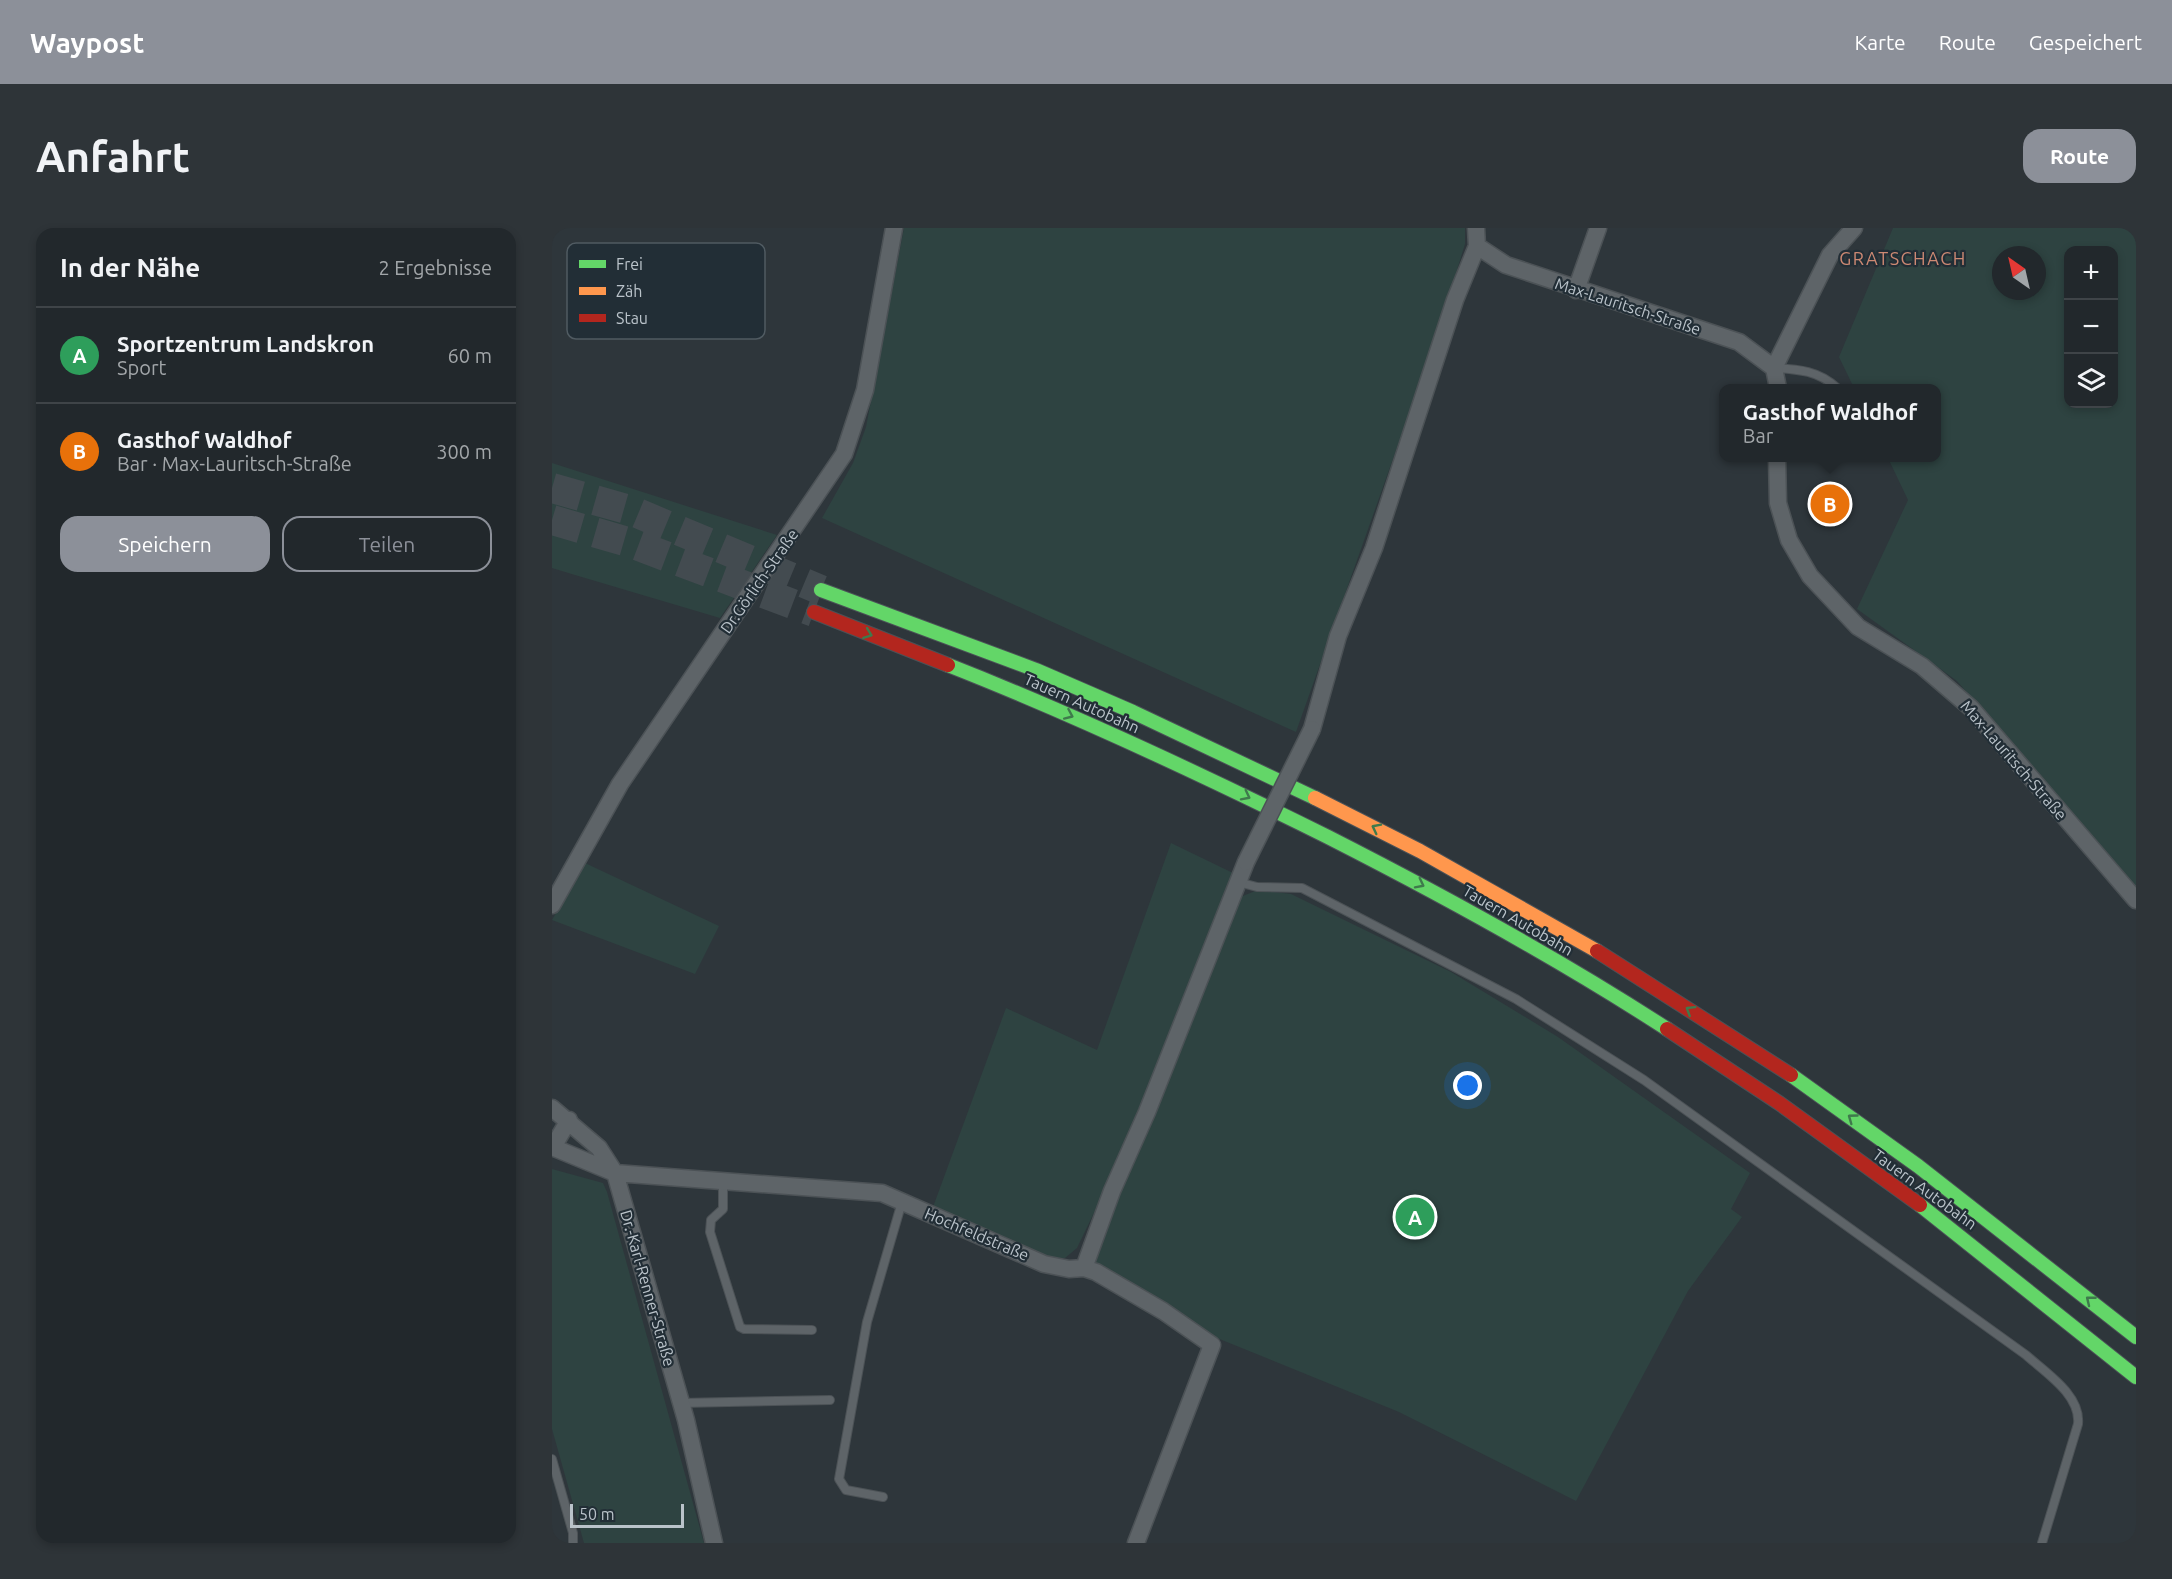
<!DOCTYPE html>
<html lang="de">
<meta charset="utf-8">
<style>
body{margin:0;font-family:Ubuntu,sans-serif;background:#2e3438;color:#f1f3f6}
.controls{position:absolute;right:18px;top:18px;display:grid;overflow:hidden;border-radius:12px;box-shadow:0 3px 9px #0003}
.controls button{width:54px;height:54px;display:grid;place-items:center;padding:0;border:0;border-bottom:2px solid #3f4448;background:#22282c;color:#f1f3f6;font:30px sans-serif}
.compass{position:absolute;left:1440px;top:18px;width:54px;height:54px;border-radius:50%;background:#22282c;box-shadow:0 3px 9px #0003;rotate:326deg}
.scale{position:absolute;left:18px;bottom:15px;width:114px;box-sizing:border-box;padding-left:6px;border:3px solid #bac3ca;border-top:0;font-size:16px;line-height:21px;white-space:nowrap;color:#bac3ca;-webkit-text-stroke:4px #222e36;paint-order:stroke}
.you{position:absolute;left:916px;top:858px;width:21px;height:21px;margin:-15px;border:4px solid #fff;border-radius:50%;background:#1a73e8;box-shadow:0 0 0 9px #1a73e833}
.badge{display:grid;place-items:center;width:39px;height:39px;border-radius:50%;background:#8c9099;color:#fff;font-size:20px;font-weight:700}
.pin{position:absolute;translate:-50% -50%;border:3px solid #fff;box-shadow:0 2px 6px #0006}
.popup{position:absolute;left:1167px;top:156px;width:222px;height:78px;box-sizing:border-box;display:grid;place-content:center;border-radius:12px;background:#22282c;filter:drop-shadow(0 2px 4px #0005);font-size:20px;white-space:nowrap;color:#a2a6a9}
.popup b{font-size:22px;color:#f1f3f6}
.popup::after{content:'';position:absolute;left:50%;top:100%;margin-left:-12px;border:12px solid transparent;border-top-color:#22282c}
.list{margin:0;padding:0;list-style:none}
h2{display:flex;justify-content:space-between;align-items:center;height:78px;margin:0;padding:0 24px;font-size:26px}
h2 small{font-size:20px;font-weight:400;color:#a2a6a9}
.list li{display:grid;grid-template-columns:39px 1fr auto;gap:18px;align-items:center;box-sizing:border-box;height:96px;padding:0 24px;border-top:2px solid #3f4448}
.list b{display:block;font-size:22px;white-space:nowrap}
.list p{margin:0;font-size:20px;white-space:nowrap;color:#a2a6a9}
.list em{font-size:20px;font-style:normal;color:#a2a6a9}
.actions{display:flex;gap:12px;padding:18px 24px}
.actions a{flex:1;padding:14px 0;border:2px solid #8c9099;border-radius:18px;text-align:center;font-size:21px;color:#8c9099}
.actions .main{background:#8c9099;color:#fff}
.icon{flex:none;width:33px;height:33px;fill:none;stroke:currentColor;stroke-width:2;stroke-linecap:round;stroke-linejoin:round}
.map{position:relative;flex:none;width:1584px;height:1315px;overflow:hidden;border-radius:18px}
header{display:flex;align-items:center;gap:36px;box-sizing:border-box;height:84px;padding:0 30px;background:#8c9099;color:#fff}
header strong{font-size:28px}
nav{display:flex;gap:33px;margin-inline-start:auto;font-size:21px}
.intro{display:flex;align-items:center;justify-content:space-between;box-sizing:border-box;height:144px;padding:0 36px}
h1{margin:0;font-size:42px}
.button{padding:15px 27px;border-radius:18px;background:#8c9099;color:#fff;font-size:21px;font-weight:700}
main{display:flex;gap:36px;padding:0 36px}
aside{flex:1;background:#22282c;border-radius:18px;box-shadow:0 3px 9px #0003}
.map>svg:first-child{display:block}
.green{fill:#2e4341;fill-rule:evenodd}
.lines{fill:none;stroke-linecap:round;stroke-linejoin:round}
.highway-tunnel{stroke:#434b50;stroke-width:30;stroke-dasharray:30 15;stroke-linecap:butt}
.lane-casing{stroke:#4c5256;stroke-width:10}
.street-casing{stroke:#4c5256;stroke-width:19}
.fast-casing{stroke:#4b5257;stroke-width:16}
.slow-casing{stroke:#4b5257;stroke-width:16}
.jam-casing{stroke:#4b5257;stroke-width:16}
.lane{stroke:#5e6468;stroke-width:8}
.street{stroke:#5e6468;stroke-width:16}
.fast{stroke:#63d668;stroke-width:14}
.slow{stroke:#ff974d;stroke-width:14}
.jam{stroke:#b3261e;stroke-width:14}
.street-bridge-casing{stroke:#4c5256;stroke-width:19;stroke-linecap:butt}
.street-bridge{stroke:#5e6468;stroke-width:16}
.oneway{stroke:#3f7a4c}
.labels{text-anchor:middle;stroke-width:4.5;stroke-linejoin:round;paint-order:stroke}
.street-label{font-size:16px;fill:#bac3ca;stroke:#222e36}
.neighbourhood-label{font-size:18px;letter-spacing:1.5px;fill:#cd8973;stroke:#222e36}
.key{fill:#222e36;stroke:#505b62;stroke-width:1.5}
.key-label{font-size:16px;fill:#bac3ca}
</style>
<header>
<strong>Waypost</strong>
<nav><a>Karte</a><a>Route</a><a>Gespeichert</a></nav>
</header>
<div class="intro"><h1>Anfahrt</h1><a class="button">Route</a></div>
<main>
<aside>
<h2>In der Nähe<small>2 Ergebnisse</small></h2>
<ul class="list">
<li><span class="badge" style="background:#2e9e5b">A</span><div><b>Sportzentrum Landskron</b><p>Sport</p></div><em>60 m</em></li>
<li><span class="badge" style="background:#e8710a">B</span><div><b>Gasthof Waldhof</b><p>Bar · Max-Lauritsch-Straße</p></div><em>300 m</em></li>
</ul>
<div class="actions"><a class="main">Speichern</a><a>Teilen</a></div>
</aside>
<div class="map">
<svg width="1584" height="1315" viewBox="0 0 1584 1315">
<rect width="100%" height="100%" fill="#2e363b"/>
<path class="green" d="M352,0H913V16L885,107L744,504L270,290L301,235L314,199Z
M1341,0H1584V662L1405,453L1305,381L1356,272L1336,230H1384V160H1302L1287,129ZM1516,22H1562V176H1516ZM1449,27H1485V63H1449Z
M0,235L225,307L168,390L23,347L0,340Z
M619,615L681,645L595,875L525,1020L513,1030H499L381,979L454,780L545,822Z
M33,635L167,698L143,746L0,692Z
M706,662L739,666L899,744L1006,809L1198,945L1179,981L1190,989L1136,1063L1024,1273L847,1184L665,1110L534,1033L683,671Z
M0,941L51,955L55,964L152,1315H32L0,1201Z"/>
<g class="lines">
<path class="highway-tunnel" d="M0,260L78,282L269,362
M0,292L76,314L262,384"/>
<g class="lane-casing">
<path id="lane" d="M1222,140C1247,141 1267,143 1285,160
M686,654L705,659L750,660L964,771L1092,852L1474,1127C1494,1145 1529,1167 1526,1196L1490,1315
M171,953V981L159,992L158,1004L188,1099L192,1101L260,1102
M129,1175L278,1172
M0,1231L21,1305V1315
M331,1269L294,1262L287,1251L315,1094L350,974"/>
</g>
<g class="street-casing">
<path id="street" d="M924,0L925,18L954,37L1187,114L1222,140L1226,160
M1024,62L1046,0
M1222,140L1278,27L1302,0
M1225,230L1226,275L1237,312L1258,348L1306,399L1370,438L1419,480L1584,672
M760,501L786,408L822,320L903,72L925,18
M0,677L68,556L292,226L313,162L342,0
M0,880L47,920L63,945L134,1192L162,1315
M0,919L63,945L330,965L492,1036L517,1041L532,1040L544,1044L611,1083L660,1117L584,1315
M1,919L17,892
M532,1040L560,963L595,884L694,634"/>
</g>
<g class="fast-casing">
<path id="fast" d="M269,362L484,442L581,484L763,570
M396,437C526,488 651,547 776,609C892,668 1006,730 1115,801
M1239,847L1366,938L1584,1109
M1368,977L1584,1149"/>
</g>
<g class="slow-casing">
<path id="slow" d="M763,570L868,623L1045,723"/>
</g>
<g class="jam-casing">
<path id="jam" d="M262,384L396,437
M1045,723L1239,847
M1115,801L1227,875L1368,977"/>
</g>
<use href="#lane" class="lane"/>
<use href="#street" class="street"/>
<use href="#fast" class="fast"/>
<use href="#slow" class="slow"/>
<use href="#jam" class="jam"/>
<g class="street-bridge-casing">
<path id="street-bridge" d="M694,634L760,501"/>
</g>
<use href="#street-bridge" class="street-bridge"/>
</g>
<defs><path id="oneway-chevron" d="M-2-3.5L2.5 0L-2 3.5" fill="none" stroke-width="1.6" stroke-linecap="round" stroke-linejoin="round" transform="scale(1.5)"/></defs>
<g class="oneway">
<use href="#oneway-chevron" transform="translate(316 406) rotate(21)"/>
<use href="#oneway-chevron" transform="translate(517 487) rotate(24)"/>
<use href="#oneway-chevron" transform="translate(694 568) rotate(27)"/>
<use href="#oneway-chevron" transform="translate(824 600) rotate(-153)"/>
<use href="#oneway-chevron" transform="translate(868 656) rotate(27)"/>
<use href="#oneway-chevron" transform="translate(1138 782) rotate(-148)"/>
<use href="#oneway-chevron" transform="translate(1300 890) rotate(-144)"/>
<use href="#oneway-chevron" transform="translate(1538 1072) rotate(-141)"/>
</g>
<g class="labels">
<g class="street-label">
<text transform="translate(1076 78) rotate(18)" y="6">Max-Lauritsch-Straße</text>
<text transform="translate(207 353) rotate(-55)" y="6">Dr.Görlich-Straße</text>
<text transform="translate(530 475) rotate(24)" y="6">Tauern Autobahn</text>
<text transform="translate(1462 532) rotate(49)" y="6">Max-Lauritsch-Straße</text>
<text transform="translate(966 692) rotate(30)" y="6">Tauern Autobahn</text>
<text transform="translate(1373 961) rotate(36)" y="6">Tauern Autobahn</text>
<text transform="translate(425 1006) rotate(23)" y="6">Hochfeldstraße</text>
<text transform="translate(96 1060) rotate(74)" y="6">Dr.-Karl-Renner-Straße</text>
</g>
<g class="neighbourhood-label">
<text x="1351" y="37">GRATSCHACH</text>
</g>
</g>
<rect x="15" y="15" width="198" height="96" rx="9" class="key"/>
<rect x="27" y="32" width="27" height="8" fill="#63d668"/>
<rect x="27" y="59" width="27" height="8" fill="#ff974d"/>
<rect x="27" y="86" width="27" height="8" fill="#b3261e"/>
<g class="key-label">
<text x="64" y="42">Frei</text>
<text x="64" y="69">Zäh</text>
<text x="64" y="96">Stau</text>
</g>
</svg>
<div class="controls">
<button>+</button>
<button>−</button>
<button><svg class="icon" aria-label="layers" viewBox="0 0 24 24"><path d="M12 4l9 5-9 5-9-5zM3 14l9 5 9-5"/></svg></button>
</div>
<svg class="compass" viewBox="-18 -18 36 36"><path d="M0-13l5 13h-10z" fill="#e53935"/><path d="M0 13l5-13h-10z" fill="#a2a6a9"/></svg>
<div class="scale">50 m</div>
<div class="you"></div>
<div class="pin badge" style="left:863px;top:989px;background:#2e9e5b">A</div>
<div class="pin badge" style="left:1278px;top:276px;background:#e8710a">B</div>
<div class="popup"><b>Gasthof Waldhof</b>Bar</div>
</div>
</main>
